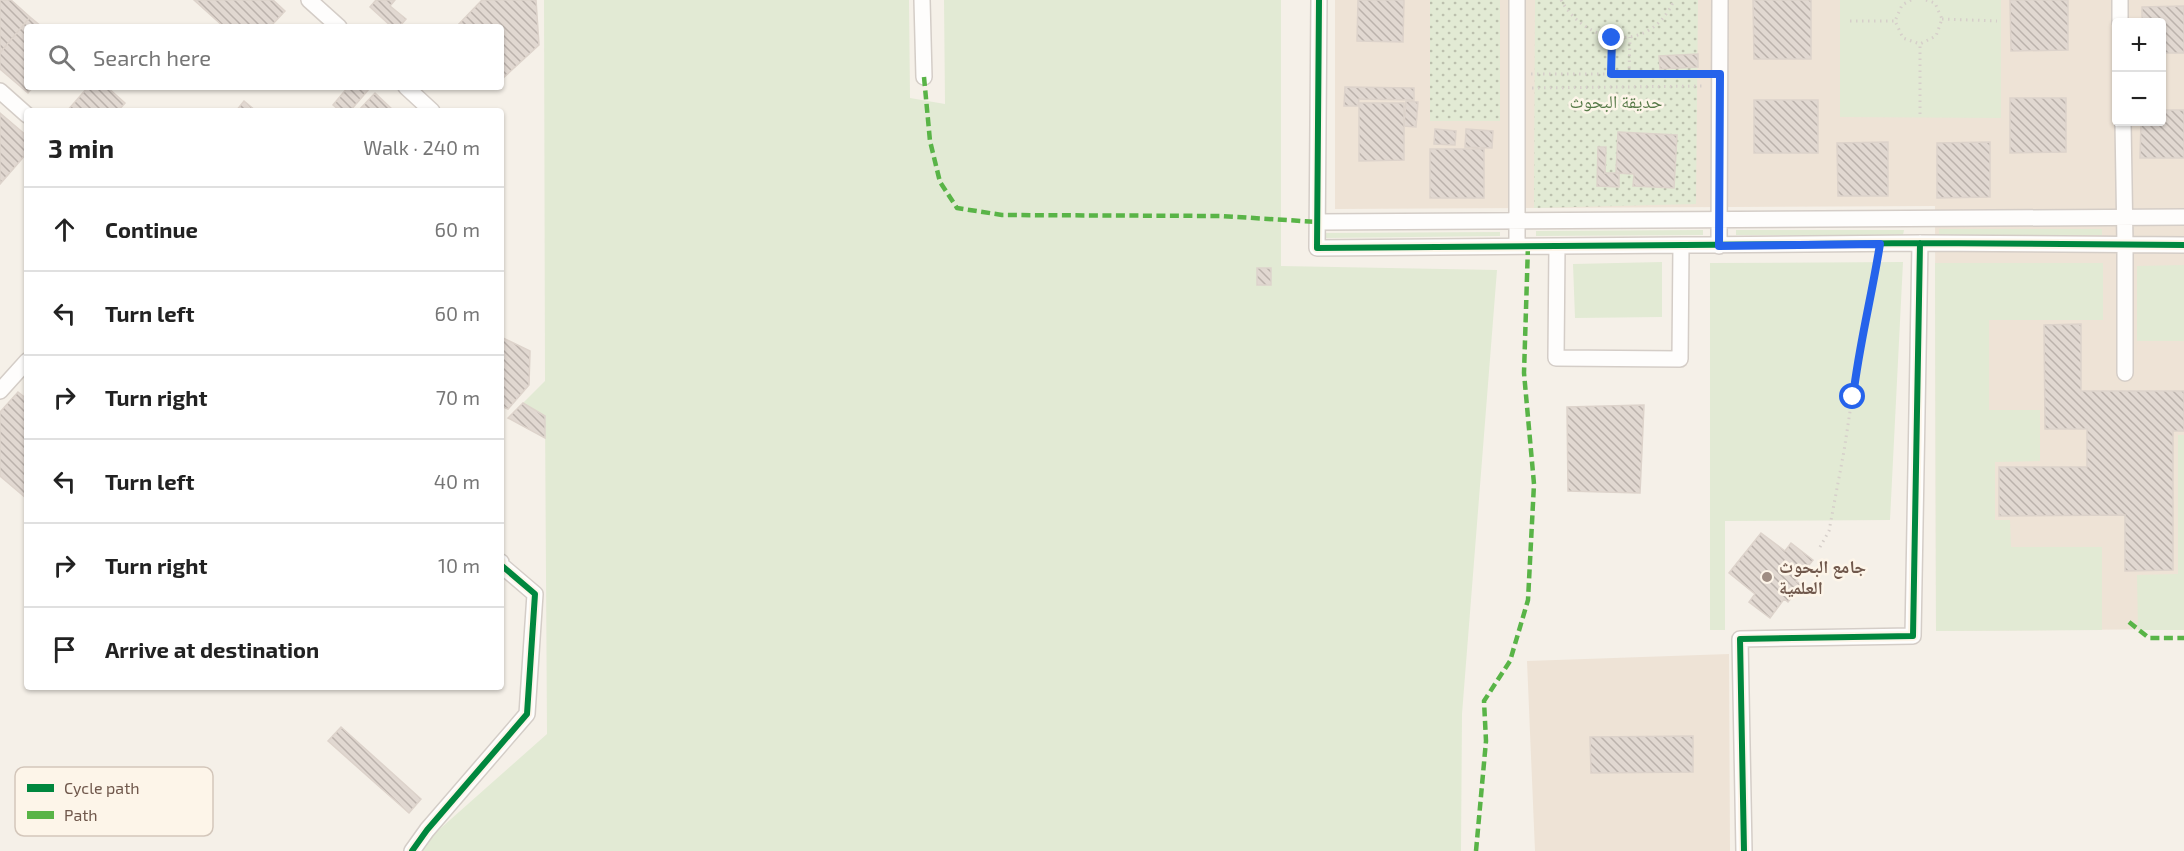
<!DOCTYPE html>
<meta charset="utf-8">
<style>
body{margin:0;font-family:"Exo 2","Noto Naskh Arabic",sans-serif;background:#f6f6f6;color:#222}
.controls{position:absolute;right:18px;top:18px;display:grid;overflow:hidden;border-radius:6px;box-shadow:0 2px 4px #0004}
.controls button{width:54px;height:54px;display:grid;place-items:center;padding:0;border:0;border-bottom:2px solid #e0e0e0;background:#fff;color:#222;font:30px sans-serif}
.stop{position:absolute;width:18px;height:18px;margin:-14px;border:4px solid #2563eb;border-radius:50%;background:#fff}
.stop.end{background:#2563eb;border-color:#fff;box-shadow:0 2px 6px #0008}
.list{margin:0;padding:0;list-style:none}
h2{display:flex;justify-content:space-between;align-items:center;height:78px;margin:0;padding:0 24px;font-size:26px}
h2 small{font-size:20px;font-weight:400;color:#767676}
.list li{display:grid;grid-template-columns:39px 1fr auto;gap:18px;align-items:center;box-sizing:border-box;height:84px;padding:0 24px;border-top:2px solid #e0e0e0}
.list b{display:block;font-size:22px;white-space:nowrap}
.list em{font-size:20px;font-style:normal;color:#767676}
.icon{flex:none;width:33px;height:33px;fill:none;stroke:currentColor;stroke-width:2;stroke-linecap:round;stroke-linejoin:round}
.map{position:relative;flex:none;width:2184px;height:851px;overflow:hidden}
.search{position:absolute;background:#fff;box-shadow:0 2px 4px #0004;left:24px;top:24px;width:480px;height:66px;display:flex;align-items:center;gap:15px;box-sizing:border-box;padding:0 21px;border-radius:6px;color:#767676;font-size:22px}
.panel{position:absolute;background:#fff;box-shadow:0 2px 4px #0004;left:24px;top:108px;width:480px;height:582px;border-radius:6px}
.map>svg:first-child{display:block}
.residential{fill:#eee3d6;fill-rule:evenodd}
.grass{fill:#e2ead4}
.park{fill:url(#park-dots)}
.building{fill:url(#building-back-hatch);stroke:#ddd3cb;stroke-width:1.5}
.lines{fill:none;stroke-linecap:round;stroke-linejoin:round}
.minor-casing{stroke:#d4cdc7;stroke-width:18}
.path{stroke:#d6cfca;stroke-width:3;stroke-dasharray:1.5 4.5;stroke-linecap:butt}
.minor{stroke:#fefdfc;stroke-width:15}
.quiet{stroke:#59b447;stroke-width:4.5;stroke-dasharray:9 4.5;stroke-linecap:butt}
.cycleway-casing{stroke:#fdf5e9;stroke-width:10}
.cycleway{stroke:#00873e;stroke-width:6}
.route{stroke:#2563eb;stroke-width:8}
.poi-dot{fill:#9f8d83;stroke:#fdf5e9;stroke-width:2}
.labels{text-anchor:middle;stroke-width:5;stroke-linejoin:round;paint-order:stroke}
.park-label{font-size:18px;fill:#577a48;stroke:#fdf5e9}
.poi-label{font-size:18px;font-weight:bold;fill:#70584c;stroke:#fdf5e9;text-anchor:start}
.key{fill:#fdf5e9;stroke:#d3c6ba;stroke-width:1.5}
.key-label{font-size:16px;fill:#70584c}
</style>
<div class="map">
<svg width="2184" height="851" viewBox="0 0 2184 851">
<defs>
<pattern id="park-dots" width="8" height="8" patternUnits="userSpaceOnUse" patternTransform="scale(1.5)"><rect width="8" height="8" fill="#e2ead4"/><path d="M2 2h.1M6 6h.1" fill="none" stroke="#bcc0ae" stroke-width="1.8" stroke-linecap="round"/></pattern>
<pattern id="building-back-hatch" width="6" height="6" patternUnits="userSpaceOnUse" patternTransform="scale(1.5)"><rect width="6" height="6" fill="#e1d8d1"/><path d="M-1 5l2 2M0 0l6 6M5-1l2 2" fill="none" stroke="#bbb2ac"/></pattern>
</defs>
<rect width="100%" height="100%" fill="#f5f0e8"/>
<path class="residential" d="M1335,0H2184V629L1936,631L1935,206L1335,209ZM2116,22H2162V122H2116Z
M1729,654L1730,851H1535L1527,661Z"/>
<path class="grass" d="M544,0H909L910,98L945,104L944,0H1281V266L1497,270L1462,714L1461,851H422L433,835L547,734L545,416L523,403L545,381Z
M1840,0H2001V118L1840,117Z
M1939,229H2102V235H1939Z
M1703,230V235L1536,236V231Z
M1736,230H1904L1903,235H1736Z
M1500,232V236L1324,238V233Z
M1662,262V317L1575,318L1573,264Z
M1903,262L1890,520L1725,521V630H1710V263Z
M1935,263H2103V320H1989V410H2040V461L1995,462V520H2010L2011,547H2102V630L1936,631Z
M2184,265V341H2137V266Z
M2178,435H2184V630H2138L2137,575L2178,574Z"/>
<path class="park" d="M1430,0H1500V121H1430Z
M1535,0H1698L1696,204L1534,208Z"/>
<path class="building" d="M0,0H11L30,17L0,53Z
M194,0H273L285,11L270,27H224Z
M376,0H395L390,6L406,19L399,27H392L370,7Z
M482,0H536L539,45L501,80V27H456Z
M1358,0H1404L1403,42L1357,41Z
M1753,0H1811V59H1754Z
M2010,0H2068V50L2011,51Z
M2184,6V53H2162V22H2142V7Z
M30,17L42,27H27V87H33L28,93L0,69V53Z
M1698,54V67L1660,69L1659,56Z
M88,87H107L125,103L118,111H67Z
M348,87H367L369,89L350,111H340L333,105Z
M1345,87L1414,88V100L1359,99L1358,106H1344Z
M375,93L394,111H358Z
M2010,98H2066V152L2010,153Z
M1754,100H1818V153H1754Z
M244,101L256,111H236Z
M1406,101L1418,102L1416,127L1404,126Z
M1359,103H1404V160L1359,161Z
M2162,110H2184V158H2140L2141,122H2162Z
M0,113L27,136V153L0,184Z
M1435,129L1456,131L1455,145L1434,144Z
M1466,129L1493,131L1492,148L1465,147Z
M1618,132L1677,135L1674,188L1633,186L1634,174L1616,173Z
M1888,142V196H1838L1837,143Z
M1990,142V197L1937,198V143Z
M1598,147H1606L1605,173H1619V187L1597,186Z
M1430,149H1484V198H1430Z
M1257,268H1271V285H1257Z
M2081,324V391H2184V431H2173V570L2125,571V515L1999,516V467H2087V429H2045L2044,325Z
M501,337L530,351L529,385L508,409L501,406Z
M18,392L27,399V499L0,476V412Z
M523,403L545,416V438L508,418Z
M1644,405L1640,493L1568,491L1567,407Z
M1761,533L1785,551L1791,543L1813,560L1796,581L1802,585L1788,602L1784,599L1770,618L1749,602L1755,594L1729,573Z
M341,727L421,799L409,813L328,741Z
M1693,736V772L1591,773L1590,737Z"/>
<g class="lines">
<g class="minor-casing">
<path id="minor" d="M309,0L339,27
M922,0L924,77
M1319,0L1317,248L1920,243L2184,245
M1517,0V246
M2120,0V22
M406,87L432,111
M0,91L27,115
M2123,122L2125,244V373
M1318,222L2184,217
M1557,246L1556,358L1680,359L1681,246
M1719,246L1720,0
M0,391L27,361
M412,851L427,830L527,714L535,594L501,565V562
M1744,851L1740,639L1913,636L1920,243"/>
</g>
<path class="path" d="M1561,0C1587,46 1651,54 1674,0
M1911,0L1902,5L1895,21L1903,38L1920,44L1936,36L1942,19L1935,3L1926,0
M1942,19L1997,21
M1850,21H1895
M1531,74H1705
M1611,74L1612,38
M1629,74L1630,37
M1532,88L1706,86
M1920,114V44
M1820,547L1829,531L1844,451L1858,359L1878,257"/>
<use href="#minor" class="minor"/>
<path class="quiet" d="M924,77L930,141L940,182L957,208L1002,215L1221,216L1318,222
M2129,622L2149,638H2184
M1476,851L1486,741L1484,701L1510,661L1528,600L1534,484L1524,373L1528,245"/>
<g class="cycleway-casing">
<path id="cycleway" d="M1319,0L1317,248L1920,243L2184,245
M412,851L427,830L527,714L535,594L501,565V562
M1744,851L1740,639L1913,636L1920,243"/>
</g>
<use href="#cycleway" class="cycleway"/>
</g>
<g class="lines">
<path class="route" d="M1612,38L1611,74H1720L1719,246L1880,244C1872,295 1859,345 1853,397"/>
</g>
<circle class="poi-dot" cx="1767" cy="577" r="6"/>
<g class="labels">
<g class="park-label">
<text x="1616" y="108">حديقة البحوث</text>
</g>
<g class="poi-label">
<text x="1779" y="573">جامع البحوث<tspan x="1779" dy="21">العلمية</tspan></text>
</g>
</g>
<rect x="15" y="767" width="198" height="69" rx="9" class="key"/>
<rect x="27" y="784" width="27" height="8" fill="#00873e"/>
<rect x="27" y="811" width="27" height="8" fill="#59b447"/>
<g class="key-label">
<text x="64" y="794">Cycle path</text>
<text x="64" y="821">Path</text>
</g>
</svg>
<div class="controls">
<button>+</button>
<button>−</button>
</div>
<div class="stop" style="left:1853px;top:397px"></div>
<div class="stop end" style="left:1612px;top:38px"></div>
<div class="search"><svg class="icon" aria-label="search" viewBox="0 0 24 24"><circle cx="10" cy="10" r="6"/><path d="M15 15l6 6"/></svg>Search here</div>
<section class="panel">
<h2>3 min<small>Walk · 240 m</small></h2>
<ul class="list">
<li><svg class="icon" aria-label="ahead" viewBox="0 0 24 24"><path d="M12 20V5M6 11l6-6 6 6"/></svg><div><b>Continue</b></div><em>60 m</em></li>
<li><svg class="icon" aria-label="left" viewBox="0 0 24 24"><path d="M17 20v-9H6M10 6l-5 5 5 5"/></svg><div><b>Turn left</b></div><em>60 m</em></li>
<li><svg class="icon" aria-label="right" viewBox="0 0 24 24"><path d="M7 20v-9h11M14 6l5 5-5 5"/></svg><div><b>Turn right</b></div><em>70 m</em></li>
<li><svg class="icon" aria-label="left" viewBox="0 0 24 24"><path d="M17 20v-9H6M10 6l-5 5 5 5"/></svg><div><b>Turn left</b></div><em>40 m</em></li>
<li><svg class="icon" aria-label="right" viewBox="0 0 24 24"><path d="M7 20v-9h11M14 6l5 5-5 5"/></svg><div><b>Turn right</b></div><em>10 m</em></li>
<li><svg class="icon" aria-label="arrive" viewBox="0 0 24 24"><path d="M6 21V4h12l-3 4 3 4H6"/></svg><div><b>Arrive at destination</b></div></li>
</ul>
</section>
</div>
